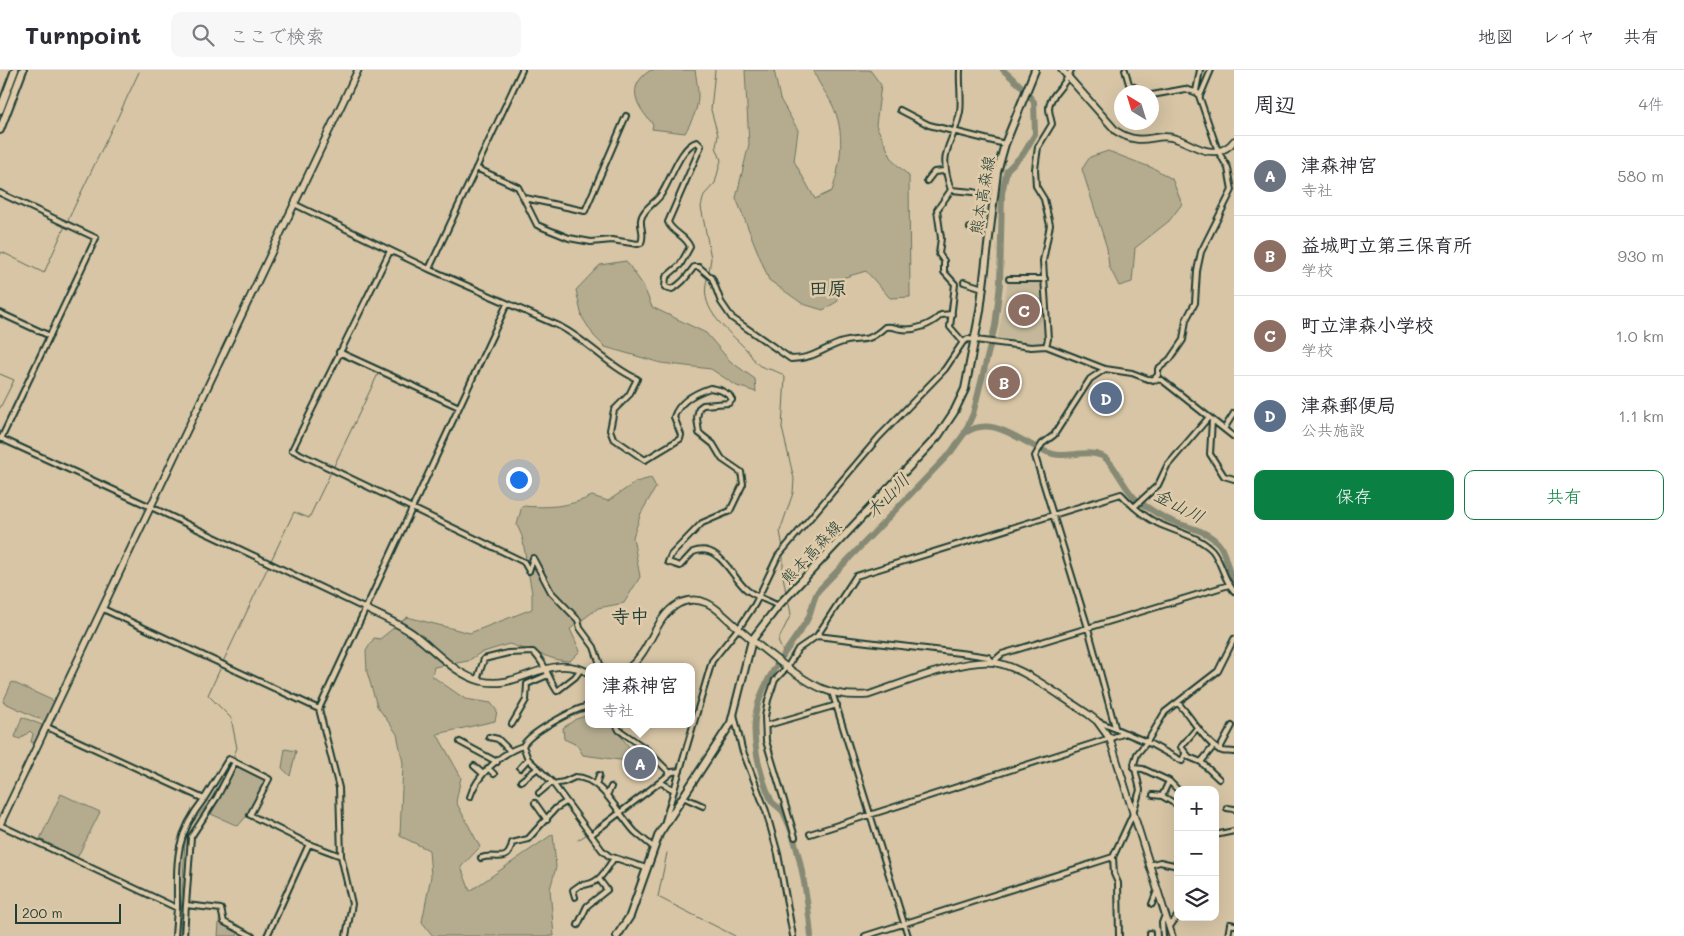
<!DOCTYPE html>
<html lang="ja">
<meta charset="utf-8">
<style>
body{margin:0;font-family:Mali,"Klee One",sans-serif;background:#f7f7f7;color:#2b2b33}
.controls{position:absolute;right:15px;bottom:15px;display:grid;overflow:hidden;border-radius:10px;box-shadow:0 5px 20px #0002}
.controls button{width:45px;height:45px;display:grid;place-items:center;padding:0;border:0;border-bottom:1px solid #e1e1e2;background:#fff;color:#2b2b33;font:25px sans-serif}
.compass{position:absolute;left:1114px;top:15px;width:45px;height:45px;border-radius:50%;background:#fff;box-shadow:0 5px 20px #0002;rotate:322deg}
.scale{position:absolute;left:15px;bottom:12px;width:106px;box-sizing:border-box;padding-left:5px;border:2px solid #1f3d34;border-top:0;font-size:14px;line-height:18px;white-space:nowrap;color:#1f3d34;-webkit-text-stroke:4px #dfcbaa;paint-order:stroke}
.you{position:absolute;left:518px;top:409px;width:18px;height:18px;margin:-12px;border:4px solid #fff;border-radius:50%;background:#1a73e8;box-shadow:0 0 0 8px #1a73e833}
.badge{display:grid;place-items:center;width:32px;height:32px;border-radius:50%;background:#0b8043;color:#fff;font-size:16px;font-weight:700}
.pin{position:absolute;translate:-50% -50%;border:2px solid #fff;box-shadow:0 1px 5px #0006}
.popup{position:absolute;left:585px;top:593px;width:110px;height:65px;box-sizing:border-box;display:grid;place-content:center;border-radius:10px;background:#fff;filter:drop-shadow(0 1px 4px #0005);font-size:16px;white-space:nowrap;color:#7c7c81}
.popup b{font-size:19px;color:#2b2b33}
.popup::after{content:'';position:absolute;left:50%;top:100%;margin-left:-10px;border:10px solid transparent;border-top-color:#fff}
.list{margin:0;padding:0;list-style:none}
h2{display:flex;justify-content:space-between;align-items:center;height:65px;margin:0;padding:0 20px;font-size:21px}
h2 small{font-size:16px;font-weight:400;color:#7c7c81}
.list li{display:grid;grid-template-columns:32px 1fr auto;gap:15px;align-items:center;box-sizing:border-box;height:80px;padding:0 20px;border-top:1px solid #e1e1e2}
.list b{display:block;font-size:19px;white-space:nowrap}
.list p{margin:0;font-size:16px;white-space:nowrap;color:#7c7c81}
.list em{font-size:16px;font-style:normal;color:#7c7c81}
.actions{display:flex;gap:10px;padding:15px 20px}
.actions a{flex:1;padding:11px 0;border:1px solid #0b8043;border-radius:10px;text-align:center;font-size:18px;color:#0b8043}
.actions .main{background:#0b8043;color:#fff}
.icon{flex:none;width:28px;height:28px;fill:none;stroke:currentColor;stroke-width:2;stroke-linecap:round;stroke-linejoin:round}
.map{position:relative;flex:none;width:1234px;height:866px;overflow:hidden}
header{display:flex;align-items:center;gap:30px;box-sizing:border-box;height:70px;padding:0 25px;background:#fff;border-bottom:1px solid #e1e1e2}
header strong{font-size:24px}
nav{display:flex;gap:28px;margin-inline-start:auto;font-size:18px}
.search{width:350px;height:45px;background:#f7f7f7;display:flex;align-items:center;gap:12px;box-sizing:border-box;padding:0 18px;border-radius:10px;color:#7c7c81;font-size:19px}
main{display:flex}
aside{flex:1;background:#fff}
.map>svg:first-child{display:block}
.built{fill:#c5b89a}
.green{fill:#b5ac90;stroke:#6a7462}
.lines{fill:none;stroke-linecap:round;stroke-linejoin:round}
.stream{stroke:#5d6b5a;stroke-width:1}
.river{stroke:#868a74;stroke-width:6}
.street-casing{stroke:#1f3d34;stroke-width:8}
.secondary-casing{stroke:#1f3d34;stroke-width:9}
.primary-casing{stroke:#1f3d34;stroke-width:10}
.street{stroke:#dfcbaa;stroke-width:4}
.secondary{stroke:#dfcbaa;stroke-width:5.5}
.primary{stroke:#dfcbaa;stroke-width:6}
.labels{text-anchor:middle;stroke-width:5;stroke-linejoin:round;paint-order:stroke}
.street-label{font-size:16px;fill:#1f3d34;stroke:#dfcbaa}
.water-label{font-size:18px;font-style:italic;fill:#29453a;stroke:#dfcbaa}
.quarter-label{font-size:19px;font-weight:bold;fill:#1f3d34;stroke:#dfcbaa}
</style>
<header>
<strong>Turnpoint</strong>
<div class="search"><svg class="icon" aria-label="search" viewBox="0 0 24 24"><circle cx="10" cy="10" r="6"/><path d="M15 15l6 6"/></svg>ここで検索</div>
<nav><a>地図</a><a>レイヤ</a><a>共有</a></nav>
</header>
<main>
<div class="map">
<svg width="1234" height="866" viewBox="0 0 1234 866">
<rect width="100%" height="100%" fill="#d7c5a5"/>
<filter id="ink" filterUnits="userSpaceOnUse"><feTurbulence type="fractalNoise" baseFrequency=".02" numOctaves="2"/><feDisplacementMap in="SourceGraphic" scale="10" xChannelSelector="R" yChannelSelector="G"/><feConvolveMatrix kernelMatrix="1 2 1 2 8 2 1 2 1" color-interpolation-filters="sRGB"/></filter>
<g filter="url(#ink)">
<path class="built" d="M1045,210L1047,269L1045,274L1038,276L997,271L1008,211Z"/>
<path class="green" d="M651,0H695C700,30 700,36 685,63L652,59L653,54C636,36 625,16 651,0Z
M745,0H774L780,29L798,60L794,91L815,129L832,121C841,94 846,62 832,34C826,22 817,13 814,0H870L881,15L876,55L893,91L909,106L910,227L890,228L866,201L835,210L838,231L823,240L803,234L769,210L736,128L749,74Z
M1108,81L1155,99L1172,109L1182,134L1169,151L1135,178L1132,212L1119,216L1109,196L1107,178L1082,99L1090,87Z
M626,191L643,215L652,237L706,263L730,291L755,309L756,322L737,316L711,299L661,293L605,277L594,266L582,247L576,220L600,195Z
M651,408L656,417L641,443L633,467L640,507L624,533L598,538L570,559L580,581L570,591L558,590L509,574L480,583L468,591L434,597L432,606L465,629L491,633L497,641L495,651L437,664L461,707L456,732L480,777L461,797L470,821L553,764L556,797L550,819L554,866H433L422,852L431,806L429,780L400,766L403,693L397,664L377,636L367,602L366,581L374,568L380,569L407,547L470,563L532,539V523L522,466L517,455L522,436C547,438 569,437 592,426L608,431L636,412Z
M12,612L56,632L46,652L3,632Z
M589,645V654H611L633,682L627,691L583,685L577,675L564,669L563,658L576,649Z
M22,647L42,655L35,673L31,672L33,664L30,661L20,669L15,667Z
M285,679L296,681L290,706L282,698Z
M235,696L267,709L249,743L238,756L211,744Z
M61,724L100,742L77,788L40,769Z
M220,841L222,853L238,863L237,866H218Z"/>
<g class="lines">
<path class="stream" d="M116,51L139,2
M67,152L114,54
M0,185L2,182L44,203L65,156
M709,202L711,188L701,137L704,125L715,113L721,90L716,77L718,65L711,40L715,0
M708,206C697,237 723,256 742,275C749,281 753,291 760,296C769,300 778,300 785,307L782,358L794,409L793,423L780,461L783,478
M0,304L14,310L0,338
M783,482V506L786,523
M784,584L778,571L791,544L788,529
M223,592L294,442L309,448L378,304
M222,595L208,625L231,648L237,678L232,689
M578,770L589,763
M667,783L658,827L735,866
M180,866L185,771L191,755L211,729L231,693"/>
<path class="river" d="M965,363C995,342 1024,377 1053,384C1068,388 1086,379 1102,386C1115,392 1124,420 1137,430C1149,439 1163,448 1177,453C1191,458 1207,461 1218,473C1227,483 1226,499 1234,511
M811,866C808,831 800,775 784,744C782,738 774,736 771,730C759,703 749,663 758,634C767,604 789,578 806,552C812,543 812,531 818,521L951,382L964,364L973,344L995,256L1000,214L1002,123L1007,100L1024,83L1035,64L1034,32L1021,16L1003,0"/>
<g class="street-casing">
<path id="street" d="M960,0C959,14 962,29 960,42C952,80 937,78 951,120L937,140L941,168L939,184L944,191V202L955,214L950,257L963,272
M1125,0L1129,14L1142,22
M1196,21L1200,0
M1152,25L1185,19L1198,23L1218,81L1228,98L1232,120L1201,182L1197,201L1195,233L1186,250L1183,270L1170,289L1158,299V305L1153,310
M1200,26L1211,0
M900,40L929,55L1005,74
M476,98L518,117L537,155L569,168L591,172L612,170L638,174L641,173C645,163 640,159 641,150C642,140 655,133 660,126C670,113 680,76 697,72L701,76L668,152C672,163 686,165 690,177L680,195L666,207L665,217L672,219C682,214 687,206 694,197H699L712,208L721,232L732,248L791,289C814,289 823,278 843,272C864,266 865,275 885,257C891,256 895,258 901,259C915,261 931,255 941,245L952,244
M927,111L934,102L944,101
M951,120L973,122L993,127
M0,123L96,168L1,369
M525,128L585,141L626,46
M294,134L429,199L559,256C587,270 608,296 637,309L629,325L614,340L610,360L613,368L645,390L680,369L681,365L674,347C679,332 695,323 710,318L720,320L729,325L732,330L729,333L703,335L699,338L697,348L699,363L713,374L722,389L741,402L743,414L730,441L702,453L671,485L668,492L680,496L693,482C720,472 731,507 747,520C756,527 768,530 778,536
M970,158L989,163
M390,181L292,380L524,492L529,501
M429,199L522,0
M1009,209H1045
M964,212L983,218
M0,243L50,266
M1046,276L1048,269L1043,191L1050,155L1044,129L1036,116L1035,99L1038,77L1052,54C1051,49 1049,43 1049,38C1049,25 1067,15 1071,0
M339,282L459,337
M1105,299L1090,309L1054,365L1042,374L1035,386L1088,558L1115,657
M1212,350L1210,384L1224,406L1234,409
M1224,359L1234,343
M0,368L151,437L364,538
M1134,437L1158,415L1167,396L1209,347
M529,501L533,488L551,522L578,550L580,558L594,577L601,597
M103,539L319,639
M741,555L755,534L778,486L879,367L945,299L963,272L968,269L1031,277L1046,276L1105,299L1132,303L1148,309L1162,310L1234,367
M817,566L968,584L988,587L993,592L1002,584L1229,515
M477,610L484,589L508,583L533,582C545,592 548,608 557,621L575,607L581,599
M832,622L908,866
M1178,633C1190,645 1208,677 1222,681C1226,682 1230,681 1234,682
M589,636C574,639 529,663 523,676L528,689L552,712L602,780L609,786L646,798
M734,644L742,679L766,741L778,784L793,866
M1099,652L1147,672L1165,642L1218,601L1234,569
M512,654L526,630L527,614L548,605
M616,654L619,660L646,679L670,703
M768,655L837,635
M47,657L204,729L226,693L229,689L269,709L250,745L309,774L341,786
M1197,658L1181,677L1189,687L1201,692
M489,667L498,669L510,681
M460,672L497,692
M1213,677L1201,692L1219,709
M1219,680L1232,656
M474,696L482,703
M488,698L494,704
M520,698L528,689
M1134,698L1143,699L1169,711L1162,726L1174,733
M521,711L538,698
M1169,711L1178,720
M660,712L672,702L680,701
M553,714L564,712L575,707C602,707 618,744 635,762C641,767 647,772 653,777
M596,715L599,705
M539,723L552,712
M607,725L611,717
M1153,725L1162,726
M470,727C476,706 502,682 523,676
M683,727L703,736
M535,733L547,750
M1227,738L1234,739
M665,751L712,591L737,560
M0,755L177,838L175,866
M592,764L660,712L674,720
M810,764L1126,663
M1215,765L1234,761
M795,767L766,671L765,647L768,630L775,610L788,596L798,579L817,566L856,506L1121,424C1131,435 1143,446 1157,453C1175,462 1197,465 1212,480C1222,492 1223,509 1234,521
M481,788C495,782 508,796 512,773L528,769L556,738L566,732
M1149,795L1160,792L1178,796
M575,827L573,820L580,815C599,815 604,803 614,788
M1152,834L1157,821
M186,835L191,767L217,727L235,692
M177,838C177,791 174,767 204,729
M578,855L587,836L607,820L599,809
M1169,858L1178,845
M1150,863V866
M184,866L186,835L221,839L224,852L252,866
M267,866L309,774
M346,866L352,834L341,786L339,718L319,639L507,234
M865,866L1113,787
M1119,866L1118,813L1114,804L1113,787L1132,746L1140,720L1134,694L1137,684L1147,672L1180,690L1182,691L1185,684
M1163,866L1162,853L1165,845
M1228,866L1230,854L1234,855"/>
</g>
<g class="secondary-casing">
<path id="secondary" d="M1062,0L1116,61C1144,79 1154,61 1177,69C1190,73 1204,84 1218,81C1225,80 1230,76 1234,71
M364,538C380,546 398,553 412,563C434,579 455,605 481,611C520,621 548,581 589,603
M630,597C651,580 655,547 678,534C687,529 698,529 707,533C718,538 728,550 737,557C756,574 800,610 823,619C837,625 854,626 868,625C899,615 967,586 997,593C1027,599 1062,628 1088,644L1097,651L1110,669L1172,866
M0,754L358,0"/>
</g>
<g class="primary-casing">
<path id="primary" d="M0,40L15,0
M0,60L23,0
M617,866L630,846L659,764L731,653L752,570L778,536L938,366L954,342L965,319L980,241L997,102L1005,74L1035,0"/>
</g>
<use href="#street" class="street"/>
<use href="#secondary" class="secondary"/>
<use href="#primary" class="primary"/>
</g>
</g>
<g class="labels">
<g class="street-label">
<text transform="translate(982 125) rotate(-80)" y="6">熊本高森線</text>
<text transform="translate(811 482) rotate(-47)" y="6">熊本高森線</text>
</g>
<g class="water-label">
<text transform="translate(888 426) rotate(-46)" y="6">木山川</text>
<text transform="translate(1179 436) rotate(28)" y="6">金山川</text>
</g>
<g class="quarter-label">
<text x="828" y="225">田原</text>
<text x="630" y="553">寺中</text>
</g>
</g>
</svg>
<div class="controls">
<button>+</button>
<button>−</button>
<button><svg class="icon" aria-label="layers" viewBox="0 0 24 24"><path d="M12 4l9 5-9 5-9-5zM3 14l9 5 9-5"/></svg></button>
</div>
<svg class="compass" viewBox="-18 -18 36 36"><path d="M0-13l5 13h-10z" fill="#e53935"/><path d="M0 13l5-13h-10z" fill="#7c7c81"/></svg>
<div class="scale">200 m</div>
<div class="you"></div>
<div class="pin badge" style="left:640px;top:693px;background:#6b7280">A</div>
<div class="popup"><b>津森神宮</b>寺社</div>
<div class="pin badge" style="left:1004px;top:312px;background:#8d6e63">B</div>
<div class="pin badge" style="left:1024px;top:240px;background:#8d6e63">C</div>
<div class="pin badge" style="left:1106px;top:328px;background:#5c6f8a">D</div>
</div>
<aside>
<h2>周辺<small>4件</small></h2>
<ul class="list">
<li><span class="badge" style="background:#6b7280">A</span><div><b>津森神宮</b><p>寺社</p></div><em>580 m</em></li>
<li><span class="badge" style="background:#8d6e63">B</span><div><b>益城町立第三保育所</b><p>学校</p></div><em>930 m</em></li>
<li><span class="badge" style="background:#8d6e63">C</span><div><b>町立津森小学校</b><p>学校</p></div><em>1.0 km</em></li>
<li><span class="badge" style="background:#5c6f8a">D</span><div><b>津森郵便局</b><p>公共施設</p></div><em>1.1 km</em></li>
</ul>
<div class="actions"><a class="main">保存</a><a>共有</a></div>
</aside>
</main>
